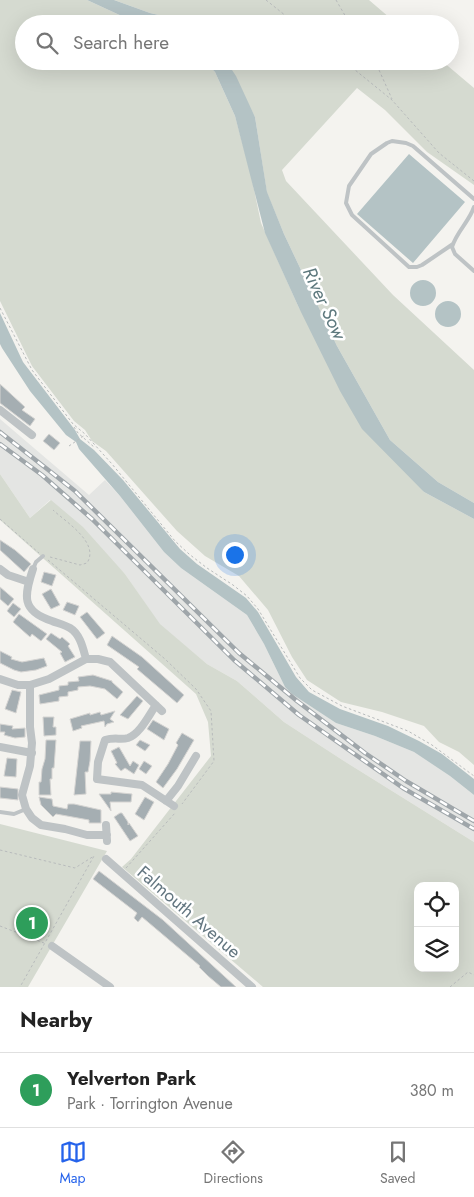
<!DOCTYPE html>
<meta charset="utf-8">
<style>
body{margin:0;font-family:Jost,sans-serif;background:#f2f2f2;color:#222}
.controls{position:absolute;right:15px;bottom:15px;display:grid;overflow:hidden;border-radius:10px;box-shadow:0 5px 20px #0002}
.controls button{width:45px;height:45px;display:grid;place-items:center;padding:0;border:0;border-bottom:1px solid #e0e0e0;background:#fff;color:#222;font:25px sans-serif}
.you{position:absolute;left:234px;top:554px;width:18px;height:18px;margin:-12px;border:4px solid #fff;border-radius:50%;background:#1a73e8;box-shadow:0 0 0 8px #1a73e833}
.badge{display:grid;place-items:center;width:32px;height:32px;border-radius:50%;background:#2563eb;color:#fff;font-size:16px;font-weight:700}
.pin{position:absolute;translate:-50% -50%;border:2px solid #fff;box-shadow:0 1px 5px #0006}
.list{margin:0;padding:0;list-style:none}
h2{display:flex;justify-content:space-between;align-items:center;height:65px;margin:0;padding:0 20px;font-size:21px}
h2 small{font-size:16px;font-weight:400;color:#767676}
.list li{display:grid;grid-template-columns:32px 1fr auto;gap:15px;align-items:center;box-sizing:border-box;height:75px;padding:0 20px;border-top:1px solid #e0e0e0}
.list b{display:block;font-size:19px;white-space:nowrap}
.list p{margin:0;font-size:16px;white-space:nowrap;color:#767676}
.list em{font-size:16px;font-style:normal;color:#767676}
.icon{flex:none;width:28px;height:28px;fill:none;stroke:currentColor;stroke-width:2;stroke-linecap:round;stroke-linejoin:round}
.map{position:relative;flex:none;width:474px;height:987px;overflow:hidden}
.search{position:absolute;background:#fff;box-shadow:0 5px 20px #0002;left:15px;right:15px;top:15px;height:55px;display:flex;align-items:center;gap:12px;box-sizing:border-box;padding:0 18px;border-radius:28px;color:#767676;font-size:19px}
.sheet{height:140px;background:#fff}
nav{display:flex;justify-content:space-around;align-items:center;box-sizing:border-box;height:70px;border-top:1px solid #e0e0e0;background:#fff;font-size:14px;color:#767676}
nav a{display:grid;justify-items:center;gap:2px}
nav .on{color:#2563eb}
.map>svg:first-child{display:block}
.built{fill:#e4e5e3}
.green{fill:#d5dad0;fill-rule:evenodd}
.water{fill:#b4c3c5}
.building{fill:#a5aeb2;stroke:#d5d4d2}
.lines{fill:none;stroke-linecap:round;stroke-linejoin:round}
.path{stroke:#b8bbbc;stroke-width:1;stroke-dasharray:2.5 2.5;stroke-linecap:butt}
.service{stroke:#bec3c5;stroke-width:4}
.minor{stroke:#bec3c5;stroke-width:8}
.rail-casing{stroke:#9fa6aa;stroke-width:4.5}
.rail{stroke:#fff;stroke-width:2.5;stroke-dasharray:8;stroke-linecap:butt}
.labels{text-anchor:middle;stroke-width:5;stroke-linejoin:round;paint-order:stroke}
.street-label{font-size:18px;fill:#637680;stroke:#fff}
.water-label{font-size:19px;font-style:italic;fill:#5e797e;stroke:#fff}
</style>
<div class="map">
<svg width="474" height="987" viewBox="0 0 474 987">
<rect width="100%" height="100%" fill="#f4f3ef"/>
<path class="built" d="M0 419 89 495 105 480 120 496 164 552 181 568 247 615 264 644 285 687 294 695 336 723 375 736 414 752 450 776 474 795V842L344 761 284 722 237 681 207 664 160 625 125 574 50 500 30 518 0 474Z"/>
<path class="green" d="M0 0H87L139 24H24V61H204L215 72 235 116 251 175 261 223 299 308 424 492 474 519V765L459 752 439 742 424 726 382 712 341 702 307 680 292 657 268 610 239 576 205 556 177 531 106 451 92 441 85 430 74 421 32 366 0 301Z
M114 0H369L397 24H184L176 19 150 13Z
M226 61H442L474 88V185L427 152 385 110 357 88 282 170 286 181 393 295 474 370V503L438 482 390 440 337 346 284 234 267 193 255 117Z
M0 474 30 518 51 500 83 527 125 574 160 624 207 664 237 681 284 722 344 761 474 842V987H263L122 867 131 859 211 756 208 722 196 694 0 520ZM418 886H455V968H418Z
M0 824 107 851 28 987H0Z"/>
<path class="water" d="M87 0H114L150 13 176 19 184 24H139Z
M204 61H226L236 76 255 117 267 192 284 234 337 346 390 440 438 482 474 503V519L424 492 362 429 340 391 299 308 265 233 235 116 215 72Z
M409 154 465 202 413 263 357 214Z
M410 293a13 13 0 1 1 26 0a13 13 0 1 1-26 0Z
M435 314a13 13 0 1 1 26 0a13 13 0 1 1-26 0Z
M0 313 23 362 75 430 80 439 94 450 123 480 180 549 197 564 246 598 258 612 296 677 309 692 340 709 388 726 419 741 442 754 474 779V795L450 776 414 752 375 736 336 723 292 694 285 687 264 644 247 615 181 568 164 552 120 496 79 449 76 442 66 435 30 391 2 348 0 344Z"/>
<path class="building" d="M0 384 25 407 22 410 35 419 30 426 0 403Z
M49 434 60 443 54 450 43 441Z
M0 540 15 550 31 564 24 572 0 550Z
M44 572 56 575 52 586 41 582Z
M0 587 14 599 8 606 0 599Z
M51 589 60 605 51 609 42 594Z
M67 602 79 606 75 615 63 610Z
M13 603 21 609 14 617 7 611Z
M87 612 105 633 97 639 80 617Z
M19 614 47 634 41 641 32 634 30 637 13 622Z
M51 633 60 639 62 637 70 644 68 646 75 657 65 662 60 653 62 652 46 639Z
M112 636 142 657 184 695 177 703 137 669 139 667 107 645Z
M0 651 12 657 11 659 22 662 44 658 47 666 36 670 21 672 14 670 0 663Z
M93 675 112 681V682L123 692 117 699 105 689 90 686 78 687V690L68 692V696L59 697V701L40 704 39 695 59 690V686L68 685V682L79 681 78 677Z
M12 690 21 692 16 713 5 709Z
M137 696 143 701 128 719 120 715Z
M115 711 110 719 114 722 107 724 105 727 104 721 81 726 82 728 73 731 70 719 90 713V715L100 712 101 715Z
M43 717H54L53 727H56V735L44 736Z
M153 720 169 729 164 740 147 729Z
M0 724 13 726 12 729 25 728V737L15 738 4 735 5 732H0Z
M182 733 194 740 177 769 163 788 156 782 168 764 178 745 176 743Z
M46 740H56L54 768H52V779H50L51 795H39V782H41L42 769 45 759Z
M140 740 150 745 145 751 136 745Z
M80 741H91L90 761 88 772H85L86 794 74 795Z
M119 747 130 766 133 761 139 765 134 774 125 768 121 771 115 764 117 763 111 751Z
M7 758 17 759 16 777 4 776Z
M144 761 152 766 146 774 139 769Z
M0 787 18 789V800L0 798Z
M111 792 132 794 131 802H110L111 811 99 794H111Z
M39 797 52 799 53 806 67 809 68 804H74L101 810V823H89V820L56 814 53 817 41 805Z
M145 797 154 802 144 820 135 814Z
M120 813H122L128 822V825L129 823 138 836 130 841 114 817Z
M99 871 163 920 236 987H221L208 976 199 967 200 966 142 917 138 922 134 918 137 913 93 879Z"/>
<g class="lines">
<path class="path" d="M266 0 296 24
M336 0 350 24
M344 61 392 100 439 153 474 181
M375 61 392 99
M0 308 32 370 73 424 85 434 112 464 175 541 189 554 207 568 233 585 247 596 258 609 300 678 312 690 342 706 408 731 432 745 474 776
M74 427 78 433 94 447
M69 446 85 435
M0 519 39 553
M50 557 80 565 87 563C100 543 66 522 53 510
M48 560 165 659 196 689 211 711 214 761 182 804
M0 850 75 868 94 856 20 987
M126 868 175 813
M0 926 44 943
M450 987 468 972 474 975"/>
<path class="service" d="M474 207C469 222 457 231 452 247L455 254 474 271
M453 244 422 265 417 267H409L352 215 346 203 349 186 371 154 387 143 392 141 406 143 413 146 474 199
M33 569 36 562 43 556
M0 812 14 814 26 809"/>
<path class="minor" d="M0 410 32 435
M0 569 8 575 29 582
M33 569C24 596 21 611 52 621 57 623 65 625 70 628 80 634 83 648 86 659
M0 679 18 685H30L49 679 86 659H98L110 662 162 711
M30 685V727L32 743 30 766 22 795 26 809 32 818 41 825 65 829 87 835H107
M156 705C149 715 140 734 128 738 121 740 114 737 105 740L98 762 97 779 142 785 174 806
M0 747 32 753
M166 801 178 786 196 756
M106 825 107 841
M106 859 252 987
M52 946 110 987"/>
<defs>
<path id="rail" d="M0 432 75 491 239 653 297 701 365 753 406 781 474 821
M0 444 42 475 92 519 234 660 299 715 403 788 474 829"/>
</defs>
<use href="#rail" class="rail-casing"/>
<use href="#rail" class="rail"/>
</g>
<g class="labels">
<g class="street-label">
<text transform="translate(189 912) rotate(41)" y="6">Falmouth Avenue</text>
</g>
<g class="water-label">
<text transform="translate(325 303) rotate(65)" y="7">River Sow</text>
</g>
</g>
</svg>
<div class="controls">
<button><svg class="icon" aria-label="locate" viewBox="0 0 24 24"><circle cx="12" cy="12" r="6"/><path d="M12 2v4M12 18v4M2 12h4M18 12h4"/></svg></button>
<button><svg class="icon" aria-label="layers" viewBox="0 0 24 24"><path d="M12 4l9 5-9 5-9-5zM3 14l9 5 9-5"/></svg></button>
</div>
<div class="you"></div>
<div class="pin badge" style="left:32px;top:923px;background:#2e9e5b">1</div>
<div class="search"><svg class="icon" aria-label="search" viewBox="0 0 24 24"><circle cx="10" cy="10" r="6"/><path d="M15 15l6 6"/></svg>Search here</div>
</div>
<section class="sheet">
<h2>Nearby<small></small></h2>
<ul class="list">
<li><span class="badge" style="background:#2e9e5b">1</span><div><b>Yelverton Park</b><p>Park · Torrington Avenue</p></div><em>380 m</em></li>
</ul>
</section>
<nav>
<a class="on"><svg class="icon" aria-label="map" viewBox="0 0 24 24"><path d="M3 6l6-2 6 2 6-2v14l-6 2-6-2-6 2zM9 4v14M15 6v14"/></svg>Map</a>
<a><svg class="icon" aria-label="directions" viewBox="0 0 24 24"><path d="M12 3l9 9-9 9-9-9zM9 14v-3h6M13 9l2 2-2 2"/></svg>Directions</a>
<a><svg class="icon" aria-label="saved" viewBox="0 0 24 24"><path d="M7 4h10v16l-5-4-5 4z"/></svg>Saved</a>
</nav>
